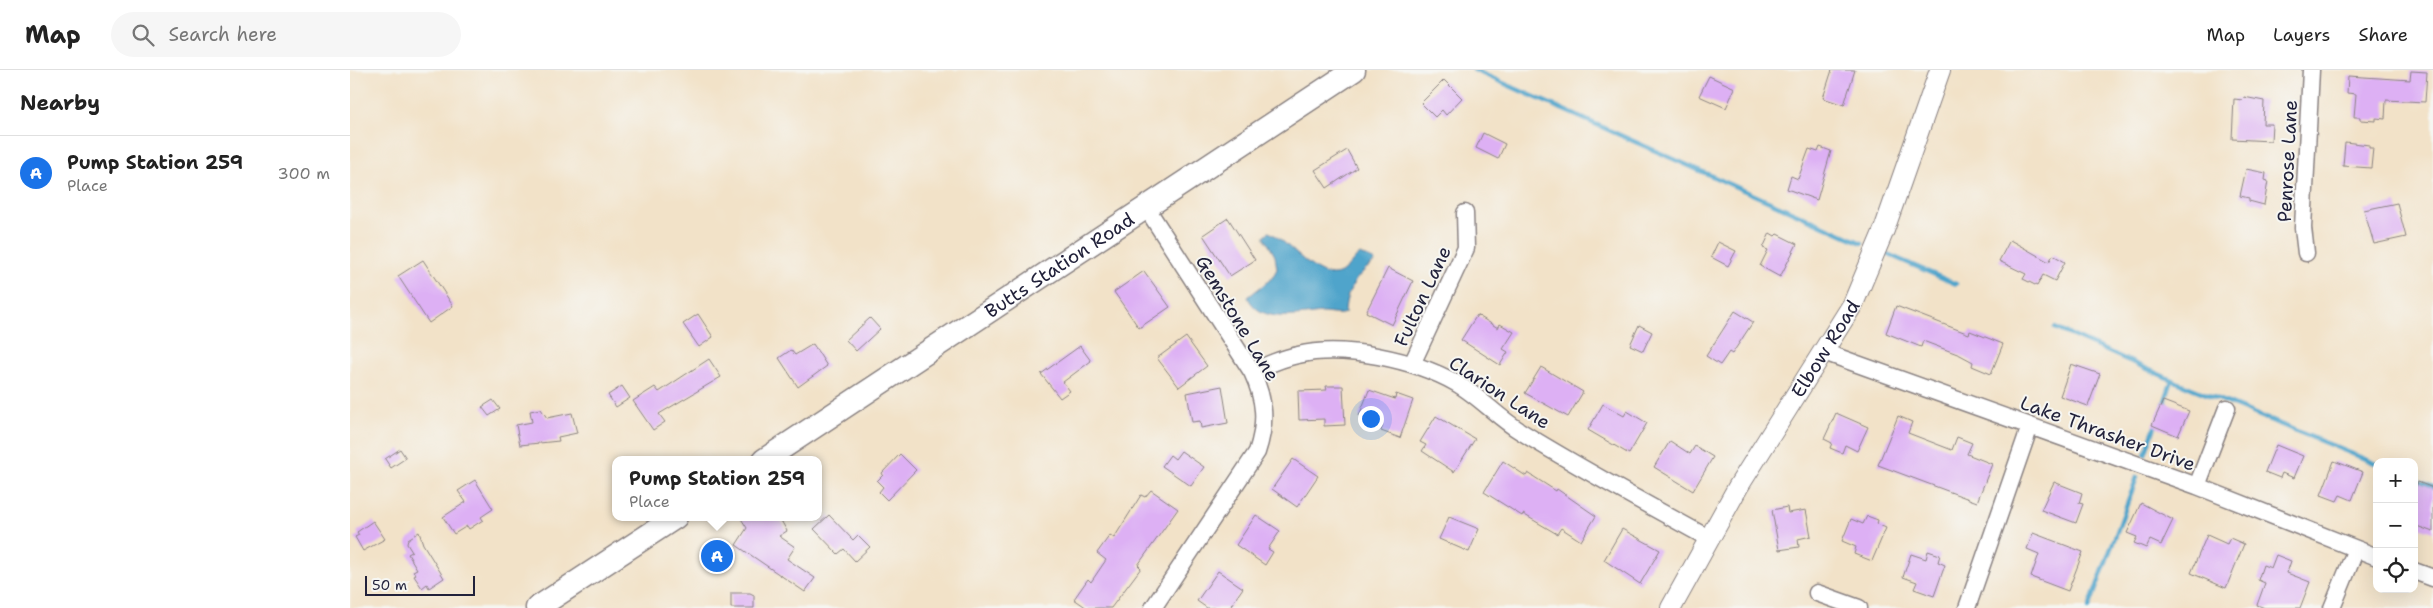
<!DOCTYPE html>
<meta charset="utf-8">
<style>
body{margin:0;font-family:"Shantell Sans",sans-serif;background:#f6f6f6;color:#222}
.controls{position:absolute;right:15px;bottom:15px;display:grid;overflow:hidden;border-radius:10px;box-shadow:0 5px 20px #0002}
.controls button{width:45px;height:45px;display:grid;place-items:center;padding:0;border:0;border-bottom:1px solid #e0e0e0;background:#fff;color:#222;font:25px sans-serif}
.scale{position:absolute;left:15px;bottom:12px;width:110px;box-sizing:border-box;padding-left:5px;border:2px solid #22223b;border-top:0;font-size:14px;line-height:18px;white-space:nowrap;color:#22223b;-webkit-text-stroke:4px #f6f6f2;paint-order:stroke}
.you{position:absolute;left:1020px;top:348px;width:18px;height:18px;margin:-12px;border:4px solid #fff;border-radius:50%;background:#1a73e8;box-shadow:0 0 0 8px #1a73e833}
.badge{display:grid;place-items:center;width:32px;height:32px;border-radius:50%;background:#1a73e8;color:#fff;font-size:16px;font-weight:700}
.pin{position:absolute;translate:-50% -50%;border:2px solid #fff;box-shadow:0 1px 5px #0006}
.popup{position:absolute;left:262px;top:386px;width:210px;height:65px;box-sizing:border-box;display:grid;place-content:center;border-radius:10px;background:#fff;filter:drop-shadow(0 1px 4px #0005);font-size:16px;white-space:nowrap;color:#767676}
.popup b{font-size:19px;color:#222}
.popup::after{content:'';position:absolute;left:50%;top:100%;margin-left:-10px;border:10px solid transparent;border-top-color:#fff}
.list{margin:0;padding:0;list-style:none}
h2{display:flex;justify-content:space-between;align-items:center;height:65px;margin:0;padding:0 20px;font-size:21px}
h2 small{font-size:16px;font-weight:400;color:#767676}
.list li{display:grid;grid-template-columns:32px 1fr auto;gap:15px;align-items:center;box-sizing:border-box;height:75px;padding:0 20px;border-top:1px solid #e0e0e0}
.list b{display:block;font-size:19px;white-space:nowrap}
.list p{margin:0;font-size:16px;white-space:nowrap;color:#767676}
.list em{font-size:16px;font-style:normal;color:#767676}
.icon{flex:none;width:28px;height:28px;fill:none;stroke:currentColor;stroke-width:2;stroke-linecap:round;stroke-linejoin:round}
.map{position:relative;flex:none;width:2083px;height:538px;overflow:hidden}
header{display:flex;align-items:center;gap:30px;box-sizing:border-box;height:70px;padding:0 25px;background:#fff;border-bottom:1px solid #e0e0e0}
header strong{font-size:24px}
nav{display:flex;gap:28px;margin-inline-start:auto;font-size:18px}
.search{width:350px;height:45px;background:#f6f6f6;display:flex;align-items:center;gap:12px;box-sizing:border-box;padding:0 18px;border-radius:28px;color:#767676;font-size:19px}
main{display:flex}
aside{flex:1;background:#fff}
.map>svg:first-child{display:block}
.water{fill:#4fa4cb;stroke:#386383}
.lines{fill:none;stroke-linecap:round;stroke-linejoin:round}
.stream{stroke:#4fa4cb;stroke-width:4.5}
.building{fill:#ddb0f4}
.minor-casing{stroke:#8a8282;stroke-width:19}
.tertiary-casing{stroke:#8a8282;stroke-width:22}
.secondary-casing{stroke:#8a8282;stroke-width:25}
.minor{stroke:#fff;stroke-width:16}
.tertiary{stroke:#fff;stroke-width:20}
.secondary{stroke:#fff;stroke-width:22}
.labels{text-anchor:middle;stroke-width:4;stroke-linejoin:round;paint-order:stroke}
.street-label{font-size:19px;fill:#22223b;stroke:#f6f6f2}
</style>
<header>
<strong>Map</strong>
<div class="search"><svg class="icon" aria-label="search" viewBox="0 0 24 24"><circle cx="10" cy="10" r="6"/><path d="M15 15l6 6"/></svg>Search here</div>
<nav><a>Map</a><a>Layers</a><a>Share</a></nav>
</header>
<main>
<aside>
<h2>Nearby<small></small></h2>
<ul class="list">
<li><span class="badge">A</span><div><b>Pump Station 259</b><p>Place</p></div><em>300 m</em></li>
</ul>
</aside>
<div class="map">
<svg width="2083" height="538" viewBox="0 0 2083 538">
<rect width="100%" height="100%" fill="#f6f6f2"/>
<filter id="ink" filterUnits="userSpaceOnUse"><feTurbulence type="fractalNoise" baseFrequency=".02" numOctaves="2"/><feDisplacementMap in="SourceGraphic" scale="10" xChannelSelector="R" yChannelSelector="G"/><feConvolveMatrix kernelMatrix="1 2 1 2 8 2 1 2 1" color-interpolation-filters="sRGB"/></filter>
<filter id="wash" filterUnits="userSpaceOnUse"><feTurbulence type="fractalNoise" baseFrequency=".0096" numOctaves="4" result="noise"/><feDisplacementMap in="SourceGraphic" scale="20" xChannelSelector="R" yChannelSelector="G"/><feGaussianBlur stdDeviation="1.12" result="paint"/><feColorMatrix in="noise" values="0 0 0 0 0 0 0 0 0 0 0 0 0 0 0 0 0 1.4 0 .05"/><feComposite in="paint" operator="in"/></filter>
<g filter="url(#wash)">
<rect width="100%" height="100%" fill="#f2e2c8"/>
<path class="water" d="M919 162C938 170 969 215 991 203 999 198 1003 189 1010 184L1025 191C1023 195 1017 197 1014 201 1002 212 995 227 995 243 988 246 980 243 972 243 950 245 909 255 898 227L922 208 927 199 925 186 915 168V165Z"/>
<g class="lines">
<path class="stream" d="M1124 0 1512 173
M1535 183 1606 214
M1705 258 1822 310 2027 394
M1813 337 1822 310
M1795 384 1807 351
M2064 409 2083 417
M1739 538 1787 407"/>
</g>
<g id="blocks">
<path class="building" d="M1482 0H1505L1494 35 1473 28Z
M2061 1 2077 2 2075 32 2036 30 2035 49 2026 48V51L2010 50V47H2004L2006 24 1997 23 1998 6 2060 10Z
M1359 6 1385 18 1376 38 1349 26Z
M1094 10 1112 28 1096 45 1092 40 1085 47 1071 33Z
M1894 27 1914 31 1913 54H1922L1921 71 1882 69 1884 29 1893 30Z
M1133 63 1155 74 1148 89 1126 78Z
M1995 72 2019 75V78H2023L2021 98 1993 96Z
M1470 77 1481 81 1467 130 1437 119 1441 106 1448 109 1459 79 1468 82Z
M997 80 1007 98 977 118 965 100Z
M1896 99 1916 103 1915 110 1918 111 1914 135 1899 131V128L1890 126Z
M2047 133 2056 167 2024 174 2014 140Z
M878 148 905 190 880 206 853 165Z
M1420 163 1425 166 1427 164 1447 174 1430 207 1410 196 1418 180 1413 178Z
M1660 170 1699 192 1703 185 1715 192 1705 211 1693 205 1687 216 1673 209 1676 204 1649 191Z
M1368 172 1386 181 1378 196 1361 187Z
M73 190 103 236 79 253 48 206Z
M1038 198 1063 211 1042 255 1016 242Z
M794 201 820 237 789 258 764 222Z
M1546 236 1619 264 1620 261 1653 274 1641 304 1622 296 1623 292 1610 285 1573 271 1571 277 1536 263Z
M1385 241 1403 252 1382 284 1379 282 1370 295 1356 286Z
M348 244 363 267 349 277 333 254Z
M1127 245 1148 258 1150 254 1164 262 1153 279 1158 282 1150 295 1111 270Z
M520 248 530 259 506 281 496 270Z
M1289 255 1302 262 1293 281 1280 275Z
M836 267 857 296 829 317 807 288Z
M463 274 477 296 448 317 429 288 441 280 445 285Z
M730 276 741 291 713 312 720 321 710 328 691 304Z
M359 289 371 307 309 344 315 352 303 360 283 331 305 317 309 322Z
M1721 294 1750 304 1738 336 1710 326Z
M1191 297 1233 322 1218 347 1175 323Z
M272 316 280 328 266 337 258 325Z
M872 316 878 353 851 358 850 351 842 352 837 323Z
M976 316H993L995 355 974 356V349L949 350 948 321 977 320Z
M1019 320 1045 329 1046 324 1063 330 1050 368 1031 361 1033 355 1009 346Z
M143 330 150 339 139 346 132 337Z
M1813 331 1839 341 1828 366 1802 355Z
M1253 334 1274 346 1277 341 1297 353 1279 384 1238 360Z
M191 339 197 348 222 343 227 363 208 367 209 371 170 375 166 355 182 352 180 341Z
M1486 343 1518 357 1507 381 1495 375 1492 383 1480 378 1482 373 1474 369Z
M1086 346 1125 369 1104 402 1072 381 1076 375 1070 372Z
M1548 346 1562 352 1558 363 1602 380 1607 367 1622 373 1617 384 1642 394 1627 432 1528 395Z
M1320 371 1340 384 1345 376 1363 387 1343 421 1304 397Z
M1926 375 1953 386 1944 408 1932 403 1930 408 1915 402Z
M50 379 56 388 41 398 35 389Z
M831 381 854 397 841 416 812 396 820 385 825 389Z
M550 384 566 400 537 430 529 422 533 417 527 411 533 405 532 403Z
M943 389 968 406 947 437 922 419Z
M1153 391 1176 406 1178 403 1206 421 1207 419 1246 446 1231 471 1211 458 1207 464 1173 444 1172 446 1134 422Z
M1984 391 2013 402 2002 430 1990 425 1987 431 1971 425Z
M125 410 143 439 131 447 133 450 119 459 117 456 104 464 93 447 116 432 108 421Z
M1704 412 1732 423 1729 433 1733 434 1726 453 1691 440Z
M2068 412 2083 418V462L2064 455V420Z
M801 420 828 439 788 495 791 498 761 538H737L724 529 738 509 741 512 756 490 747 483 760 465 764 468 791 425 795 427Z
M1791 433 1823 450 1811 475 1800 470 1796 478 1784 473 1787 467 1777 463Z
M1437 437 1438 443 1456 440 1461 466 1448 469 1449 477 1429 480 1422 440Z
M479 445 503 470 508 465 520 477 505 491 494 479 488 484 464 459Z
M906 445 930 461 918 479 923 482 915 495 886 475Z
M1517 446 1528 450 1527 454 1536 458 1522 491 1504 484 1506 477 1492 471 1501 449 1513 454Z
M390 447H429L437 461 429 466 445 477 437 489 465 508 455 522 386 475 397 458Z
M1099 447 1129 459 1119 482 1089 469Z
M23 451 35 469 13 481 5 467 9 465 7 462Z
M1272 459 1310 480 1290 514 1254 490Z
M69 462 73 474 94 508 79 518 77 514 72 518 64 506 66 505 63 501 67 499 58 484 62 482 57 474 58 469Z
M1683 463 1733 482 1718 521 1681 507 1689 484 1677 479Z
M1857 465 1877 474 1880 468 1894 474 1876 518 1841 503Z
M1578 481 1590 485 1588 492 1595 495 1584 526 1564 519 1567 512 1553 507 1561 484 1576 489Z
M1926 485 1941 491 1937 503 1960 512 1950 538H1915L1907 535 1915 513 1908 510 1913 495 1921 498Z
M868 501 893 518 879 538H857L847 531Z
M381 523H400L404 525V538H381Z"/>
</g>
</g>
<g filter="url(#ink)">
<use href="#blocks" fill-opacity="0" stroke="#8a8282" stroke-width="1"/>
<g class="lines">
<defs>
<path id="minor" d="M796 137 902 302C915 330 917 352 907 382L803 538
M1956 183 1953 158 1961 0
M1474 282 1847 416 2027 487
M1062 294 1116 178 1115 143
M902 302C917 295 932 288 948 285 994 274 1065 290 1106 313 1129 326 1147 347 1170 361 1231 399 1295 433 1358 468
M1847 416 1877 338
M2064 501 2083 508
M1467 523 1509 538
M1617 538 1680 356
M1982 538 2006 479"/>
<g id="tertiary">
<path id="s1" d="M1321 538 1388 417 1503 234 1534 160 1590 0"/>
</g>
<g id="secondary">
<path id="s2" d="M414 390 1004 0"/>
<path d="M187 538 326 447"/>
</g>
</defs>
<use href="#minor" class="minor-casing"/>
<use href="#tertiary" class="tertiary-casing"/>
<use href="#secondary" class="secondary-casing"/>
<use href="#minor" class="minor"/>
<use href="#tertiary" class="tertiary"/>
<use href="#secondary" class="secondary"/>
</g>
</g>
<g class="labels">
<g class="street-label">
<text transform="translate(1937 91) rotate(-87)" y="7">Penrose Lane</text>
<text dy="7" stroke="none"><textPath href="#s2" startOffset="354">Butts Station Road</textPath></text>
<text transform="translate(1072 226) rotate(-65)" y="7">Fulton Lane</text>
<text transform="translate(888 248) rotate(59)" y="7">Gemstone Lane</text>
<text dy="7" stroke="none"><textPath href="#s1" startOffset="302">Elbow Road</textPath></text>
<text transform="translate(1150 322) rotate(33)" y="7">Clarion Lane</text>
<text transform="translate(1758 363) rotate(20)" y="7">Lake Thrasher Drive</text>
</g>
</g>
</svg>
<div class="controls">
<button>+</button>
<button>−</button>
<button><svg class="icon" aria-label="locate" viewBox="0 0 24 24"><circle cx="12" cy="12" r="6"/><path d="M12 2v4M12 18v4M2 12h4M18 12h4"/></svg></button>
</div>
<div class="scale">50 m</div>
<div class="you"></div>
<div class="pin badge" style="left:367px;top:486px">A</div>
<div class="popup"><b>Pump Station 259</b>Place</div>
</div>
</main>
